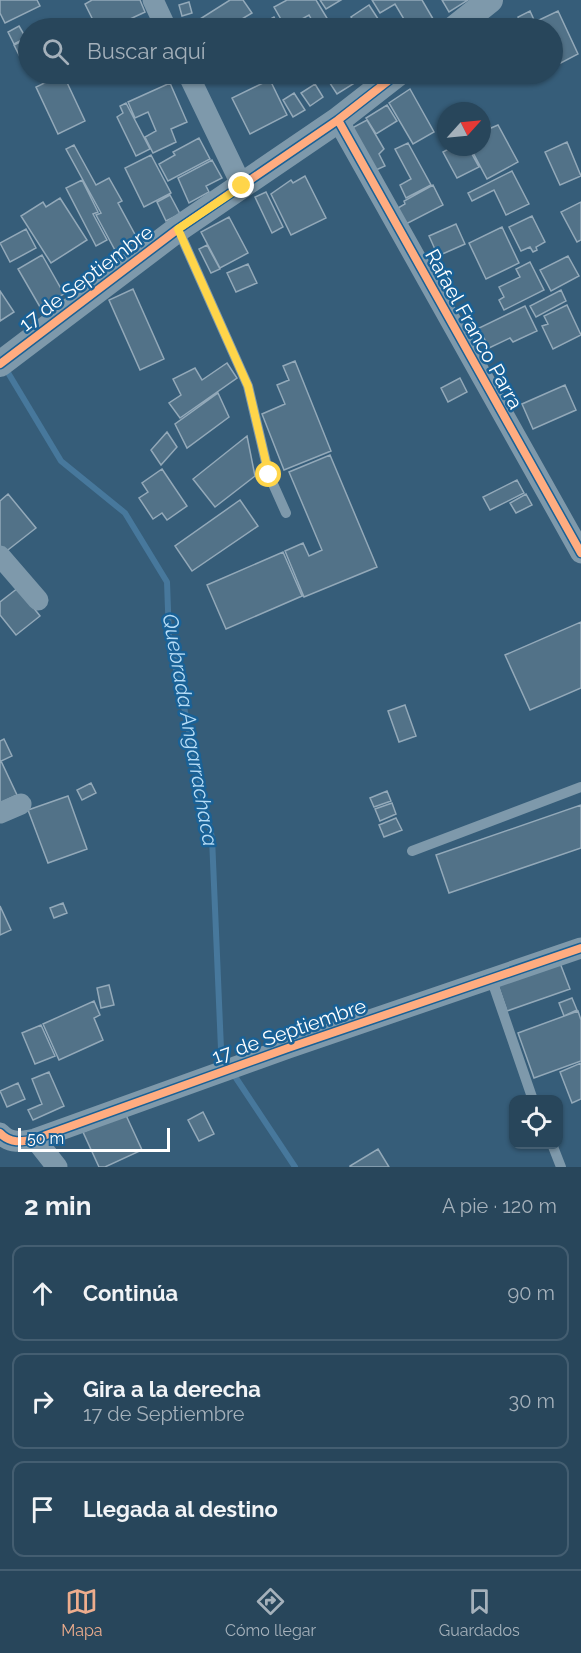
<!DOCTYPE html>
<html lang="es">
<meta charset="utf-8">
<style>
body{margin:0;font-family:Raleway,sans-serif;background:#345064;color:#f1f3f6}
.controls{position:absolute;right:18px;bottom:18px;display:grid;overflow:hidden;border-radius:12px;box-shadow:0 2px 4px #0004}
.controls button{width:54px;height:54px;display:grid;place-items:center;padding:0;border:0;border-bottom:2px solid #445e71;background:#28465b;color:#f1f3f6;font:30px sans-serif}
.compass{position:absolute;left:437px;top:102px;width:54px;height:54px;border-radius:50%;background:#28465b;box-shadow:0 2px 4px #0004;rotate:63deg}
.scale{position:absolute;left:18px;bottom:15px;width:152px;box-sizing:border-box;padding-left:6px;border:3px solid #fff;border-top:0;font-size:16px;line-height:21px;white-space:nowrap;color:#fff;-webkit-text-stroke:4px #196196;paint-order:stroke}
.stop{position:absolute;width:18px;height:18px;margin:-14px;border:4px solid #ffd54a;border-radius:50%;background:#fff}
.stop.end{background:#ffd54a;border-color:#fff;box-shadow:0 2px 6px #0008}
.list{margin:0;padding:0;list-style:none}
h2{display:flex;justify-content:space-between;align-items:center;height:78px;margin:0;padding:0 24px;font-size:26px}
h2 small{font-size:20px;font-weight:400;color:#a5b1bb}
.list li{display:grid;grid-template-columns:39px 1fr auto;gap:18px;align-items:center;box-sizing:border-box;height:96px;margin:0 12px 12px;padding:0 12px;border:2px solid #445e71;border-radius:12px}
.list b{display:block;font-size:22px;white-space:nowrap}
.list p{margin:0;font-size:20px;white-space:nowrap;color:#a5b1bb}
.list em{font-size:20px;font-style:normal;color:#a5b1bb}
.icon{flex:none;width:33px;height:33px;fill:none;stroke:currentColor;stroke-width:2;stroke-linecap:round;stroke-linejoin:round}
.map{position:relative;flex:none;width:581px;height:1167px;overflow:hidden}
.search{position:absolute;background:#28465b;box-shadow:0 2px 4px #0004;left:18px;right:18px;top:18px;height:66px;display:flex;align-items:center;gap:15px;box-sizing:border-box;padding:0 21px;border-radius:33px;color:#a5b1bb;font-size:22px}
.sheet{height:402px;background:#28465b}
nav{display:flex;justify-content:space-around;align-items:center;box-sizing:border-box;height:84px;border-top:2px solid #445e71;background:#28465b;font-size:16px;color:#a5b1bb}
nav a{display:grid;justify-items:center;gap:3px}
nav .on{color:#eead8d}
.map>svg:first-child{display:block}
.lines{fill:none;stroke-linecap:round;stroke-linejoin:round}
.stream{stroke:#47789c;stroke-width:6}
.building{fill:#527288;stroke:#93a9b9;stroke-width:1.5}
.service{stroke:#7e99ab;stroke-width:10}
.minor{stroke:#7e99ab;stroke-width:21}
.tertiary{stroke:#7e99ab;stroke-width:26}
.cycleway-casing{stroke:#196196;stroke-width:11}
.cycleway{stroke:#ffac80;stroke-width:8}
.route{stroke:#ffd54a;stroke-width:8}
.labels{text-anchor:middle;stroke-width:5;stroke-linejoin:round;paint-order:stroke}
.street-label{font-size:20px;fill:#fff;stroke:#196196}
.water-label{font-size:21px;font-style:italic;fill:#b7ddf7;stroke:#196196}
</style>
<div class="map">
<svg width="581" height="1167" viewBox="0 0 581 1167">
<rect width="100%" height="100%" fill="#365d79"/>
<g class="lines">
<path class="stream" d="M4 366 61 461 125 513 167 582 169 637 212 838 221 1049
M236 1078 295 1167"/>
</g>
<path class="building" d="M0 0H37L40 6 5 23 0 13Z
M92 0H140L145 12 115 26 116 28H97L85 4Z
M230 0H243L252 13 227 28H223L218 21 206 28 200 19Z
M287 0H316L333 28H316L309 15 286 28 274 7Z
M320 0H341L326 9Z
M372 0H422L436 24 426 28 420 19 408 26 395 4 380 13Z
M442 0H468L449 12Z
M189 2 192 13 182 16 179 5Z
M369 5 384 28H358L351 17Z
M530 11 535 22 558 11 578 54 555 66 552 60V28H523L518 17Z
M274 17 280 28H254Z
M19 26 26 38 14 44 8 32Z
M28 38V52L20 57 14 45Z
M63 74 85 121 58 134 36 87Z
M324 74H358L361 79 337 94Z
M265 82H271L287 115 250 134 232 98Z
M170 83 187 122 171 129 176 142 153 153 145 137 156 131 148 112 135 118 128 102Z
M315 84 323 97 310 106 301 93Z
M410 89 434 132 413 144 389 103Z
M294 93 305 110 293 117 283 100Z
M126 103 150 149 136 156 117 117 123 113 120 106Z
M387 105 397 121 376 134 366 118Z
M485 117 491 128 498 125 518 162 487 179 470 147H482V118Z
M367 120 384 149 379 154 385 166 376 170 352 128Z
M199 138 210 159 168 181 159 164 175 155 173 152Z
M567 142 581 176 560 185 545 152Z
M408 143 431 185 406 198 400 185 411 179 395 149Z
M74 145 96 185 109 178 122 201 118 203 138 240 116 252 96 215 101 213 66 149Z
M452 147H468L479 167 457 178 443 152Z
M151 155 171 193 144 207 125 168Z
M212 160 222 178 206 186 209 192 189 203 178 178Z
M512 171 529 204 506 215 494 190 472 201 468 193Z
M305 176 326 218 291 235 271 194 291 180 293 183Z
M82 180 98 212 93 214 107 240 96 246 66 188Z
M433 185 443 205 406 224 398 208 405 204 404 201Z
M266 192 283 227 272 233 255 197Z
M170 195 180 214 166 221 157 202Z
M60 198 87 240 51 263 21 216 43 202 46 207Z
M581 202V240L577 242 561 212Z
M532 216 545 242 536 247 537 250 533 252 530 247 521 251 509 227Z
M229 217 248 253 220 268 201 232Z
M456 224 465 244 438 256 429 236Z
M502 227 519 263 486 279 469 243Z
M26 229 36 248 10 262 0 243Z
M207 245 220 269 211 273 199 249Z
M42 255 64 294 40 307 18 269Z
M568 256 579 276 551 291 540 270Z
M530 262 544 290 504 310 499 300 504 297 499 287 520 277 516 269Z
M248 264 257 283 236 292 227 273Z
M133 289 164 359 140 370 109 300Z
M561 290 566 301 536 317 530 306Z
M0 291 14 312 0 321Z
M567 305 581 335 553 349 542 326 548 324 544 316Z
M525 306 537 331 513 342 510 338 489 348 479 328Z
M295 361 331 451 284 470 262 414 285 404 277 385 289 380 283 366Z
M227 363 237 378 180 418 169 403 181 395 173 379 195 368 202 380Z
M460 378 467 392 448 402 441 388Z
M565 385 576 410 533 429 522 404Z
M218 393 229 417 187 448 175 424Z
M167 432 177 447 161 465 151 450Z
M247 436 255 476 215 507 193 479Z
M330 455 377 567 304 597 285 551 303 543 309 556 322 550 289 472Z
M162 469 187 506 167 520 162 513 153 519 139 498 148 492 142 483Z
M517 480 524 493 490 510 483 497Z
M8 494 36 528 4 553 0 548V501Z
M526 494 532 505 516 513 510 503Z
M240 500 258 526 192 571 175 546Z
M283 552 302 596 226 629 207 585Z
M18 588 40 616 16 635 0 615V602Z
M581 622V688L530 710 505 655Z
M405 705 416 736 399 742 388 711Z
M4 739 12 756 1 761 17 795 0 803V741Z
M91 783 96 793 82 800 77 790Z
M387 791 391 801 374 807 370 798Z
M68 796 87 849 48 863 28 810Z
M392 803 396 814 380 821 375 809Z
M581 805V848L449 893 436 855Z
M396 818 402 830 384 837 379 825Z
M63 903 67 913 54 918 50 908Z
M0 906 11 930 0 935Z
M560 963 570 989 507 1011 498 985Z
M109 985 114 1005 101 1008 97 988Z
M572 998 577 1010 564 1016 559 1003Z
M94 1001 100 1015 94 1018 103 1040 59 1060 43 1024Z
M578 1011 581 1020V1061L534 1078 518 1033Z
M41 1025 55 1056 35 1064 22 1033Z
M581 1063V1099L572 1103 560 1072Z
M49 1072 64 1106 33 1120 28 1110 42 1104 32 1079Z
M18 1083 25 1099 7 1107 0 1091Z
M203 1112 214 1134 199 1141 188 1120Z
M125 1113 142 1150 105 1167H99L83 1132Z
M378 1149 389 1167H350V1166Z"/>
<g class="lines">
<path class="service" d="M178 229 248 386 269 475 286 513
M412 851 581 787
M491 978 533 1100
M552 1144 561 1167"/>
<path class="minor" d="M153 0 166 28
M188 74 242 186
M338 120 581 553
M0 556 38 600
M0 813 21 804
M0 1133C10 1144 22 1142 35 1139L288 1048 581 948
M35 1139 57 1167"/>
<path class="tertiary" d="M455 28 490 0
M0 364 178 229 338 120 397 74"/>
<defs>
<path id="cycleway" d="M338 120 581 553
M0 364 178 229 338 120 397 74
M0 1133C10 1144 22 1142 35 1139L288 1048 581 948"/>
</defs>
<use href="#cycleway" class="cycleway-casing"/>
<use href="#cycleway" class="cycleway"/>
</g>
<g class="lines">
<path class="route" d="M242 186 178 229 248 386 269 475"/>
</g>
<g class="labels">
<g class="street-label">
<text transform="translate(86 278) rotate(-37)" y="7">17 de Septiembre</text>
<text transform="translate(474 329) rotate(61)" y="7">Rafael Franco Parra</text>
<text transform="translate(289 1031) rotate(-19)" y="7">17 de Septiembre</text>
</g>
<g class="water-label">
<text transform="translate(190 730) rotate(80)" y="7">Quebrada Angarrachaca</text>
</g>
</g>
</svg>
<div class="controls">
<button><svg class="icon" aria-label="locate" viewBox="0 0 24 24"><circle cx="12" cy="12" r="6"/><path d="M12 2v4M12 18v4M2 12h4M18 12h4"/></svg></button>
</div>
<svg class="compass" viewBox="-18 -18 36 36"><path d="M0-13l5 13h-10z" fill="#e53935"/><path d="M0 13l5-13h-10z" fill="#a5b1bb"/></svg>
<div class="scale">50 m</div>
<div class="stop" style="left:269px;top:475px"></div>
<div class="stop end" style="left:242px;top:186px"></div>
<div class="search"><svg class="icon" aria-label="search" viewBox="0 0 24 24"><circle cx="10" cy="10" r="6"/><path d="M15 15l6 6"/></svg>Buscar aquí</div>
</div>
<section class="sheet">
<h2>2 min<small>A pie · 120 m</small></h2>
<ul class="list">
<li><svg class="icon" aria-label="ahead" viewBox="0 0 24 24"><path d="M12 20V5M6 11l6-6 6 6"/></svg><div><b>Continúa</b></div><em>90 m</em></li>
<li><svg class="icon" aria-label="right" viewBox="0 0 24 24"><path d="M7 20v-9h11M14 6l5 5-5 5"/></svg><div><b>Gira a la derecha</b><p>17 de Septiembre</p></div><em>30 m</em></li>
<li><svg class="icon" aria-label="arrive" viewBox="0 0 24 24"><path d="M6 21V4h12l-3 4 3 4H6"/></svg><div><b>Llegada al destino</b></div></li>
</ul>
</section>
<nav>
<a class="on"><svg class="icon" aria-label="map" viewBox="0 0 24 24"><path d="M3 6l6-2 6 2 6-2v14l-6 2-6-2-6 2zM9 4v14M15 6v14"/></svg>Mapa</a>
<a><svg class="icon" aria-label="directions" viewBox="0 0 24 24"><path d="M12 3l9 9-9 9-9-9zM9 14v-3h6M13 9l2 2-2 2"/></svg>Cómo llegar</a>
<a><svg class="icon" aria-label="saved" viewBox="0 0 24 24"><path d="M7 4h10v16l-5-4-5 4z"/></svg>Guardados</a>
</nav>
